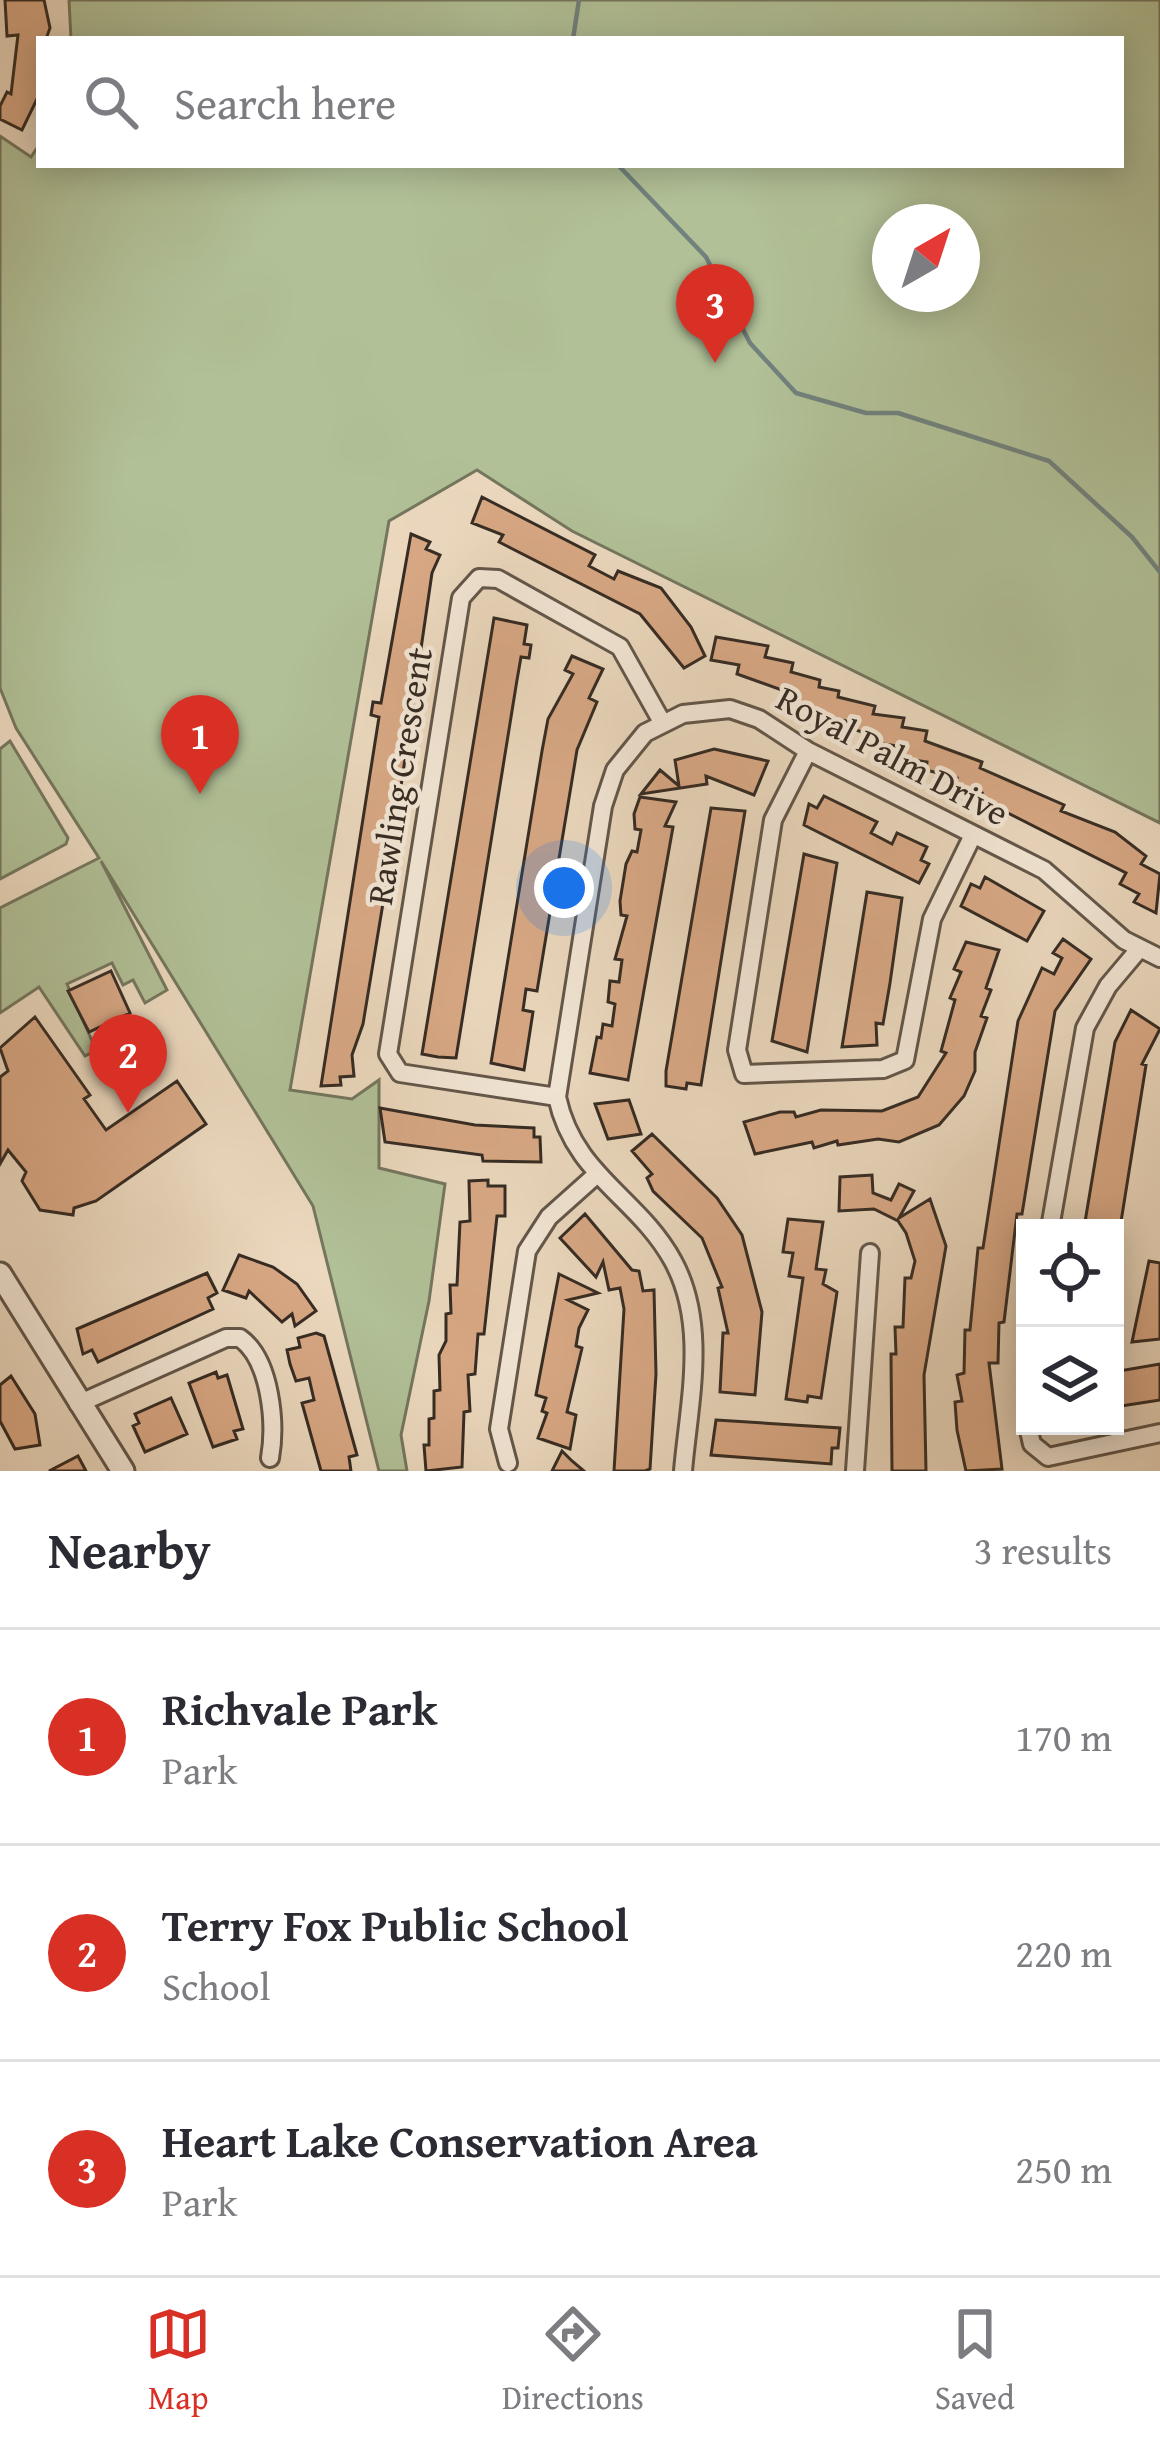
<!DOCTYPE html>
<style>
body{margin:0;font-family:"Gentium Book Plus",serif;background:#f7f7f7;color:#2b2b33}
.controls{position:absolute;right:36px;bottom:36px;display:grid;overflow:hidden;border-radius:0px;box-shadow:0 6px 30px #0003}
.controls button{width:108px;height:108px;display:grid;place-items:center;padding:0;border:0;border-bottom:3px solid #e1e1e2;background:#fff;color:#2b2b33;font:60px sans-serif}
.compass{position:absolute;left:872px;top:204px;width:108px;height:108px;border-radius:50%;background:#fff;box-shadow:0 6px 30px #0003;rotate:39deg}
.you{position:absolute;left:564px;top:888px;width:42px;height:42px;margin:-30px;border:9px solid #fff;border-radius:50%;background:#1a73e8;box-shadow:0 0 0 18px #1a73e833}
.badge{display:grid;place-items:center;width:78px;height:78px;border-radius:50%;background:#d93025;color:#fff;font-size:39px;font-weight:700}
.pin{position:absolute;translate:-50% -99px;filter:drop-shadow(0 3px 6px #0008)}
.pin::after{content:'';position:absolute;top:63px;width:42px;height:36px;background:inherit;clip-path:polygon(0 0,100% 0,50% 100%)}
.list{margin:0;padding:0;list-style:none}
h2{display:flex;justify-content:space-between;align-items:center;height:156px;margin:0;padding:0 48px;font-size:51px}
h2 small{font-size:39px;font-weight:400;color:#7c7c81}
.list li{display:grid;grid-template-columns:78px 1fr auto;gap:36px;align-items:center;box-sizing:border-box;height:216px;padding:0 48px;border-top:3px solid #e1e1e2}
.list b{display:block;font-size:45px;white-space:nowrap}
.list p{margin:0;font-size:39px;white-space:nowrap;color:#7c7c81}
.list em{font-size:39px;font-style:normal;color:#7c7c81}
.icon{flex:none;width:66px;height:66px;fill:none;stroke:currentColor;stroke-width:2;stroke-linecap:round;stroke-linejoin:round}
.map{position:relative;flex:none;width:1160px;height:1471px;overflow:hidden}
.search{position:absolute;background:#fff;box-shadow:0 6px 30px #0003;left:36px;right:36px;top:36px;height:132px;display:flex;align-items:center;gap:30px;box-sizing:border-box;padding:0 42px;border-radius:0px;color:#7c7c81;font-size:45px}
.sheet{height:804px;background:#fff}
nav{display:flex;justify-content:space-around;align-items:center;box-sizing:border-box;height:168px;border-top:3px solid #e1e1e2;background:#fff;font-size:33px;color:#7c7c81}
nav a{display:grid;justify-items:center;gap:6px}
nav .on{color:#d93025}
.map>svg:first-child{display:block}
.green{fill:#b1c097;stroke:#74765e;stroke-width:3;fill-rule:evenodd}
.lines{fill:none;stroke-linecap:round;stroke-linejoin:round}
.stream{stroke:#71817d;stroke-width:4.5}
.building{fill:#d8a885;stroke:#362c24;stroke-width:3}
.minor-casing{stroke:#63574a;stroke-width:22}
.tertiary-casing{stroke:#63574a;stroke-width:27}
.minor{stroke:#f2e6d5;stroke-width:16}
.tertiary{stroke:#f2e6d5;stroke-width:21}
.labels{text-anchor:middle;stroke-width:9;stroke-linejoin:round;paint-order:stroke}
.street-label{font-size:36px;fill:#362c24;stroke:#f2e6d5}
</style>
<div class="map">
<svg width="1160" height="1471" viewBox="0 0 1160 1471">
<rect width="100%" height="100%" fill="#ebd8be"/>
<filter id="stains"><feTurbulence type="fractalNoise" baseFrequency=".00167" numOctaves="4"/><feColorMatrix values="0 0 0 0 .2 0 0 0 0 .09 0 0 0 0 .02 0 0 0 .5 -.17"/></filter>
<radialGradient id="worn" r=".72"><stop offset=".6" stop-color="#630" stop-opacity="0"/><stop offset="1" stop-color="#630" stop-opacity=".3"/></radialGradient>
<path class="green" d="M69 0H1160V823L572 531 477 470 389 521 290 1090 352 1099 379 1080V1168L445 1184 429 1301 401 1435 407 1471H379L313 1206 101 861 167 990 145 1003 133 980 123 985 112 963 67 984 96 1050 85 1056 39 987 0 1013V908L99 858 16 728 0 688V136L31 157 39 145V165H1121V39H71ZM890 222H962V294H890Z
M10 741 68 838 66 844 0 879V749Z"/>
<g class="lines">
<path class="stream" d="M573 39 579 0
M618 165 706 257 750 343 796 393 866 413H898L1049 461 1132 537 1160 572"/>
</g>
<path class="building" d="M5 0H44L50 28 46 39H39V95L22 130 0 119V106L7 92 11 94 18 35 7 36Z
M482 497 595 555 589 566 614 579 618 571 661 588 691 627 705 656 684 668 640 614 499 542 503 535 472 523Z
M411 534 430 542 426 549 440 555 432 573 391 855 363 1024 352 1055 354 1076 340 1077 341 1085 321 1086 379 717 371 715 373 702 381 703Z
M494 618 527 625 524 644 531 645 529 658 521 657 517 680 456 1058 438 1057 422 1054Z
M716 637 768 646 765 657 793 663 791 672 820 680 819 687 839 691 838 697 875 706 873 714 904 718 902 727 927 731 925 741 982 762 980 768 1064 805 1061 811 1115 832 1146 856 1141 864 1160 874 1156 913 1134 902 1139 894 1120 884 1126 873 994 806 980 798 982 793 954 785 957 778 926 770 927 762 901 758 903 747 872 742 873 735 845 727 846 721 818 715 819 709 792 701 793 694 737 674 739 665 711 660Z
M572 656 603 669 589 698 597 702 577 750 537 991 526 989 523 1010 533 1012 524 1070 491 1063 542 751 548 719 573 674 565 670Z
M714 749 768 761 754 795 706 776 707 784 641 794 660 770 679 786 675 760Z
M824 796 877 822 871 833 892 844 897 833 927 847 921 860 929 864 919 883 804 825 809 804 817 808Z
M640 797 676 802 665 826 673 827 628 1080 590 1073 597 1037 601 1038 603 1024 612 1026 615 1004 608 1002 610 981 619 982 622 960 615 959 627 916 621 915 620 901 626 864 632 851 637 852 641 830 635 829 634 814Z
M711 808 745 811 701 1085 687 1083 686 1089 666 1086V1071Z
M804 854 837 863 807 1052 772 1041Z
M985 877 1044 911 1027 941 961 906 971 884 980 888Z
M867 892 902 898 890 983 883 1024 876 1023 877 1045 842 1047Z
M1063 939 1091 959 1055 1011 1022 1214H1017L1004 1322 999 1323 998 1363H989L1002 1469 966 1471 957 1430 955 1402 962 1401 957 1375 964 1373 965 1330H970L978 1248H983L1018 1021 1042 968 1054 974 1062 958 1053 953Z
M966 942 999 950 986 988 991 990 981 1016 987 1018 975 1052V1071L964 1096 939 1125 899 1142 878 1139 838 1145 837 1141 814 1148 812 1142 755 1154 744 1122 780 1112H794L796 1117 821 1110 882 1111 918 1097 946 1053 941 1051 955 1000 950 998 961 972 954 969Z
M111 971 130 1013 89 1032 68 991Z
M1131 1010 1160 1029 1142 1064 1146 1065 1120 1228H1084L1115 1042Z
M35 1017 90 1095 84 1099 106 1130 177 1081 206 1124 96 1201 74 1208 73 1215 40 1210 22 1181 26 1172 8 1150 0 1164V1077L8 1071 0 1048Z
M629 1100 641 1134 608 1139 595 1104Z
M380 1108 475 1125 534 1128V1137H540L541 1162 483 1161 482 1155 385 1142Z
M652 1134 717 1198 742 1235 762 1312 755 1395 720 1392 723 1333H728L718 1288 722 1287 702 1238 653 1191 647 1178 652 1174 632 1151Z
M872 1175 873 1193 891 1200 899 1184 914 1191 899 1218 930 1199 946 1246 924 1375 926 1471H892L891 1354H896L895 1327H903L905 1278H911L915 1261 906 1233 898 1221 874 1209 839 1211 840 1177Z
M488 1180V1186H505V1216H497L484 1334H478L475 1374 468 1375 470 1411 464 1412 462 1467 426 1471 424 1445H429V1419L434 1418V1391L440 1390 439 1355 446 1341V1314L451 1313 450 1285H457L460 1222 470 1221 469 1181Z
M585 1214 632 1270 639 1271 643 1291 654 1290 656 1374 650 1469 645 1471H614L624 1309 620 1288 609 1290 603 1262 596 1277 560 1238Z
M788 1219 823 1222 816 1269 826 1270 823 1284 837 1292 821 1398 808 1396 807 1402 786 1399 803 1278 789 1276 793 1253 783 1252Z
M239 1255 273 1267 297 1284 316 1311 295 1326 292 1314 282 1322 249 1291 246 1298 223 1290Z
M1149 1261 1160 1263V1339L1132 1342Z
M207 1273 217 1293 208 1298 213 1309 98 1362 92 1350 83 1354 77 1329Z
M559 1274 598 1293 568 1300 588 1310 579 1328 576 1346 582 1348 567 1412 576 1415 570 1449 538 1438 547 1413 542 1411 546 1398 536 1395Z
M316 1333 324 1336 357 1455 349 1457 351 1471H321L302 1403 314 1400 309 1378 296 1381 290 1364 287 1350 300 1347 298 1338Z
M1160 1364V1400L1115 1407 1119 1371Z
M216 1372 218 1378 227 1375 243 1429 234 1431 237 1439 213 1447 189 1383Z
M11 1376 35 1414 40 1445 15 1449 0 1421V1385Z
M171 1398 187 1434 145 1452 133 1426 139 1423 135 1414Z
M716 1420 840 1428 838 1448H832L831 1464 711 1455Z
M562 1451 572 1461 584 1471H552Z
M78 1456 86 1471H49Z"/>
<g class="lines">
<defs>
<path id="minor" d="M808 751 773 820 737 1050 744 1074 883 1069 905 1060 932 919 973 835
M557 1097 400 1073 388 1054 461 598 479 578 498 579 620 647 662 722
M1050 1228 1085 1028 1108 986 1140 948
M78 1404 226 1338H240C271 1360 276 1424 270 1458
M1028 1426 1032 1444 1048 1457 1160 1433
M508 1463 499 1429 527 1251 549 1217 596 1175
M683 1471C689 1402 708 1325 673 1261 638 1197 574 1176 557 1097L603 806 615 770 645 733 683 714 730 709 759 719 808 751 1044 870 1124 940 1160 958
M855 1471 870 1253"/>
<path id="tertiary" d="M0 1274 123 1471"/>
</defs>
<use href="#minor" class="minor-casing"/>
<use href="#tertiary" class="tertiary-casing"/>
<use href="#minor" class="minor"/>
<use href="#tertiary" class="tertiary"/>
</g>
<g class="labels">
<g class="street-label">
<text transform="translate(893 755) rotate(28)" y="13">Royal Palm Drive</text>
<text transform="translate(399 776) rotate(-81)" y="13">Rawling Crescent</text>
</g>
</g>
<rect width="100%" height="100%" filter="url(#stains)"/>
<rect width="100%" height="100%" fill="url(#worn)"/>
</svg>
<div class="controls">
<button><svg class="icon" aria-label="locate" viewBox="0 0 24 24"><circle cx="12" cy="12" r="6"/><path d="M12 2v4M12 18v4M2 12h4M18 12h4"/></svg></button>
<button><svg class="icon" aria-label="layers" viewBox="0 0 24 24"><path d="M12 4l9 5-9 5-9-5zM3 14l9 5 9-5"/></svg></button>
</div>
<svg class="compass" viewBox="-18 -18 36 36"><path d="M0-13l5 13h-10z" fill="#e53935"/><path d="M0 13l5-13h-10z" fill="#7c7c81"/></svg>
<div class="you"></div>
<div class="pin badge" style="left:200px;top:794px">1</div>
<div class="pin badge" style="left:128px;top:1113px">2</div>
<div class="pin badge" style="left:715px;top:363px">3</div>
<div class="search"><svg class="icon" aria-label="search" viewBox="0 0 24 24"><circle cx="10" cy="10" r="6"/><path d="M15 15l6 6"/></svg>Search here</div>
</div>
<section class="sheet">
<h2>Nearby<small>3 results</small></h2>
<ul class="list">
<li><span class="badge">1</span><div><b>Richvale Park</b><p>Park</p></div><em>170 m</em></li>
<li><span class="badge">2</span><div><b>Terry Fox Public School</b><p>School</p></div><em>220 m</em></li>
<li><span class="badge">3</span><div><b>Heart Lake Conservation Area</b><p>Park</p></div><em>250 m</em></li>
</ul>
</section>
<nav>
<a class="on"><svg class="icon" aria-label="map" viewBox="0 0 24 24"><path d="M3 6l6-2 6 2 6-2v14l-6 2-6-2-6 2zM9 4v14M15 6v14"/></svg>Map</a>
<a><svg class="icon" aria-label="directions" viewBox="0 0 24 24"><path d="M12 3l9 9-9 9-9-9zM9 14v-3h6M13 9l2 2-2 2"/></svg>Directions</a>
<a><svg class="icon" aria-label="saved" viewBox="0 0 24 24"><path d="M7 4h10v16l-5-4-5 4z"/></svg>Saved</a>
</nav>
